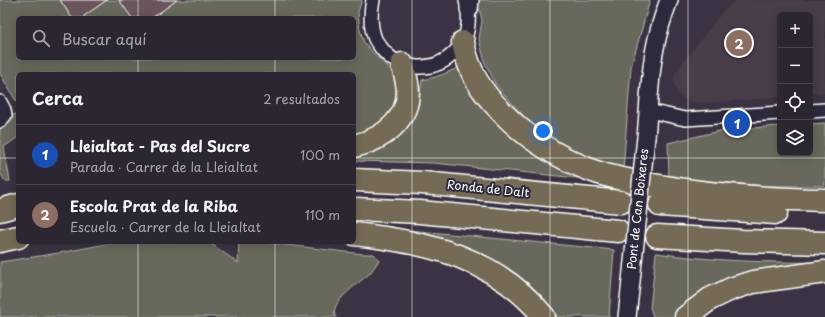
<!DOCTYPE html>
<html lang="es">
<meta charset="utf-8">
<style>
body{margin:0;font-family:"Playpen Sans",sans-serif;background:#342e3a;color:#f1f3f6}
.controls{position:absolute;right:12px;top:12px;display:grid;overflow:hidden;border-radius:6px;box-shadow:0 2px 10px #0003}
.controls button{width:36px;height:36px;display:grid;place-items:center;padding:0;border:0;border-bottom:1px solid #48434d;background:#2c2632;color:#f1f3f6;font:20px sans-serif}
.you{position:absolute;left:543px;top:131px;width:14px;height:14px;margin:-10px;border:3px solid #fff;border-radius:50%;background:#1a73e8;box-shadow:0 0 0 6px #1a73e833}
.badge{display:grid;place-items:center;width:26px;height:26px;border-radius:50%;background:#ffd166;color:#fff;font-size:13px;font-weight:700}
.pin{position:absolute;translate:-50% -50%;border:2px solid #fff;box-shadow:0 1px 4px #0006}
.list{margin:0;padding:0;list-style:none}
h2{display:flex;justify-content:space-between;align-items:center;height:52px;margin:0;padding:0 16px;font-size:17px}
h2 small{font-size:13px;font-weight:400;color:#a6a5ac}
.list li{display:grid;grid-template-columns:26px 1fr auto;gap:12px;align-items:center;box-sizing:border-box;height:60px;padding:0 16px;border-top:1px solid #48434d}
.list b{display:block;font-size:15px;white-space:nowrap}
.list p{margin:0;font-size:13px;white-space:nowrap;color:#a6a5ac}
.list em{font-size:13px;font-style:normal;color:#a6a5ac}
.icon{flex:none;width:22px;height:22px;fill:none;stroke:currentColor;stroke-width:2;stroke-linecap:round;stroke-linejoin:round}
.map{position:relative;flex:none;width:825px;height:317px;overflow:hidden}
.search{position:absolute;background:#2c2632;box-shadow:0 2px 10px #0003;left:16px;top:16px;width:340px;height:44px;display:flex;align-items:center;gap:10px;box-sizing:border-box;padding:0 14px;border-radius:6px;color:#a6a5ac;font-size:15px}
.panel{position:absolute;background:#2c2632;box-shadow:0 2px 10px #0003;left:16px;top:72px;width:340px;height:172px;border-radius:6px}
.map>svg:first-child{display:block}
.built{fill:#493d4a}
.green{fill:#68695b;stroke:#b4b4ad;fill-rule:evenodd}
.building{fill:#6b555c;stroke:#fff}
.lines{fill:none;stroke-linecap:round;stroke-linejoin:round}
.minor-casing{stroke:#fff;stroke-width:16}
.tertiary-casing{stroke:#fff;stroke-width:20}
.trunk-casing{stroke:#fff;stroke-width:25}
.minor{stroke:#2f2a3d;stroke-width:13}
.tertiary{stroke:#2f2a3d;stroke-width:17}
.trunk{stroke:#756a55;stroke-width:22}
.tertiary-bridge-casing{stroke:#fff;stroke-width:20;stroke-linecap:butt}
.tertiary-bridge{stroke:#2f2a3d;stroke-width:17}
.grid{fill:none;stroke:#fff;stroke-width:1;stroke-opacity:0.55}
.labels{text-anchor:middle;stroke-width:4;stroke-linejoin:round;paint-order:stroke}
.street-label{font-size:12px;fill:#fff;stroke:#2f2a3d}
</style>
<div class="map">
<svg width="825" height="317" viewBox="0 0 825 317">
<rect width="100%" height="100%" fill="#3b3343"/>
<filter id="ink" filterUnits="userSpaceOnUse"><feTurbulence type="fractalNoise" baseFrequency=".025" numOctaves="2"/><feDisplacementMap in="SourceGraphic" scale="8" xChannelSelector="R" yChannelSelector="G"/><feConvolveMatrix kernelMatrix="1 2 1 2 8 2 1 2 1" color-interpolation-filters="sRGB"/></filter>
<g filter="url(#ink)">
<path class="built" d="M737 0H825V93L810 94V15H780V97L708 103 691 102 680 96 675 88 674 83V76L677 70 724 10Z"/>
<path class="green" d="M0 0H362L358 12 360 30 364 42 372 52 389 68 396 78 398 100 388 121 354 138V74H18V104L0 74ZM18 18H354V58H18Z
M477 0H650L631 67 623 171 585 161 537 131 496 85 485 63 479 39 482 20Z
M459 67 596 180 434 163 354 161V152L396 137 415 115 419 99 422 80C435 78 447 73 459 67Z
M18 113V137L4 147 10 181H5L0 173V124L9 122 13 119 12 116Z
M825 123V186H763L669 178 668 143 724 130 780 126V153H810V124Z
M409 230 614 250 609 317H557L550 307 515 274 481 255 431 239Z
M117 242H209L238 263 239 242H261L363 254H374L379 260C376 265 372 271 368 275 359 283 327 304 336 317H0V262L59 253Z
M656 253C712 261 769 263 825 262L673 317H656L653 316 650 308Z"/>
<path class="building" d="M60 0H107L84 16 85 18H72Z
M119 0H177L152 18H132Z"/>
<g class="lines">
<defs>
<path id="minor" d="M373 0C370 14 370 26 375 39 377 43 380 46 382 49 400 72 435 73 455 52 461 46 465 40 467 31 469 21 469 11 466 1
M0 102 4 110 5 115 0 121
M649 111 685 119 780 113
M810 111 825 110"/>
<path id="tertiary" d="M469 9 470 0
M646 137C649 108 649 77 655 48 658 32 663 16 669 0
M627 317 631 281"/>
<path id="trunk" d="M463 42C468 70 480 90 500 110 525 137 559 158 593 171 612 178 633 181 653 185 709 195 767 199 825 200
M354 146C385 139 413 117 407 83 406 77 404 70 402 64
M354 180 423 183 621 202
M660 205 776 213
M354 209 420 212 618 231
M0 210 18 205
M354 234C427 242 495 257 544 317
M657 236 743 241 825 243
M0 241 18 237
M686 317 710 299 731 289 753 282 825 272"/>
</defs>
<use href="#minor" class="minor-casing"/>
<use href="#tertiary" class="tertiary-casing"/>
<use href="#trunk" class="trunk-casing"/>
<use href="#minor" class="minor"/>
<use href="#tertiary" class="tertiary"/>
<use href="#trunk" class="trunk"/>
<defs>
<path id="tertiary-bridge" d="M631 281 646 137"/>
</defs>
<use href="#tertiary-bridge" class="tertiary-bridge-casing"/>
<use href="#tertiary-bridge" class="tertiary-bridge"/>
</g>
</g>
<path class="grid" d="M138 0V18M275 0V18M412 0V317M550 0V317M688 0V317M138 58V74M275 58V74M0 158H18M354 158H825M138 242V317M275 242V317"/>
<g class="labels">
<g class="street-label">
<text transform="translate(488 189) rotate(6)" y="4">Ronda de Dalt</text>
<text transform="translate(638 209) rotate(-84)" y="4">Pont de Can Boixeres</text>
</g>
</g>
</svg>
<div class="controls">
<button>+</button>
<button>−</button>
<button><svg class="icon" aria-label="locate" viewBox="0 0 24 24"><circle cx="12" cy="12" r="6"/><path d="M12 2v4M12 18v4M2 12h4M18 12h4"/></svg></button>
<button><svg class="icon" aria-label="layers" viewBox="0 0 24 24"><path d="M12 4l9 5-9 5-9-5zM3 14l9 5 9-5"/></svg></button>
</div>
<div class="you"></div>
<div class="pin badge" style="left:737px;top:123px;background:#1a4fb4">1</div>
<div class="pin badge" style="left:739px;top:43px;background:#8d6e63">2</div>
<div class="search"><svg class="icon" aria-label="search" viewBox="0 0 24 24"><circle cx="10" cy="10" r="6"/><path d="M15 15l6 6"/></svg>Buscar aquí</div>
<section class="panel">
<h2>Cerca<small>2 resultados</small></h2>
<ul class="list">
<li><span class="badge" style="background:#1a4fb4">1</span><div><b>Lleialtat - Pas del Sucre</b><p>Parada · Carrer de la Lleialtat</p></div><em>100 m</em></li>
<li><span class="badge" style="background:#8d6e63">2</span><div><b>Escola Prat de la Riba</b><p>Escuela · Carrer de la Lleialtat</p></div><em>110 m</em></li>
</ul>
</section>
</div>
